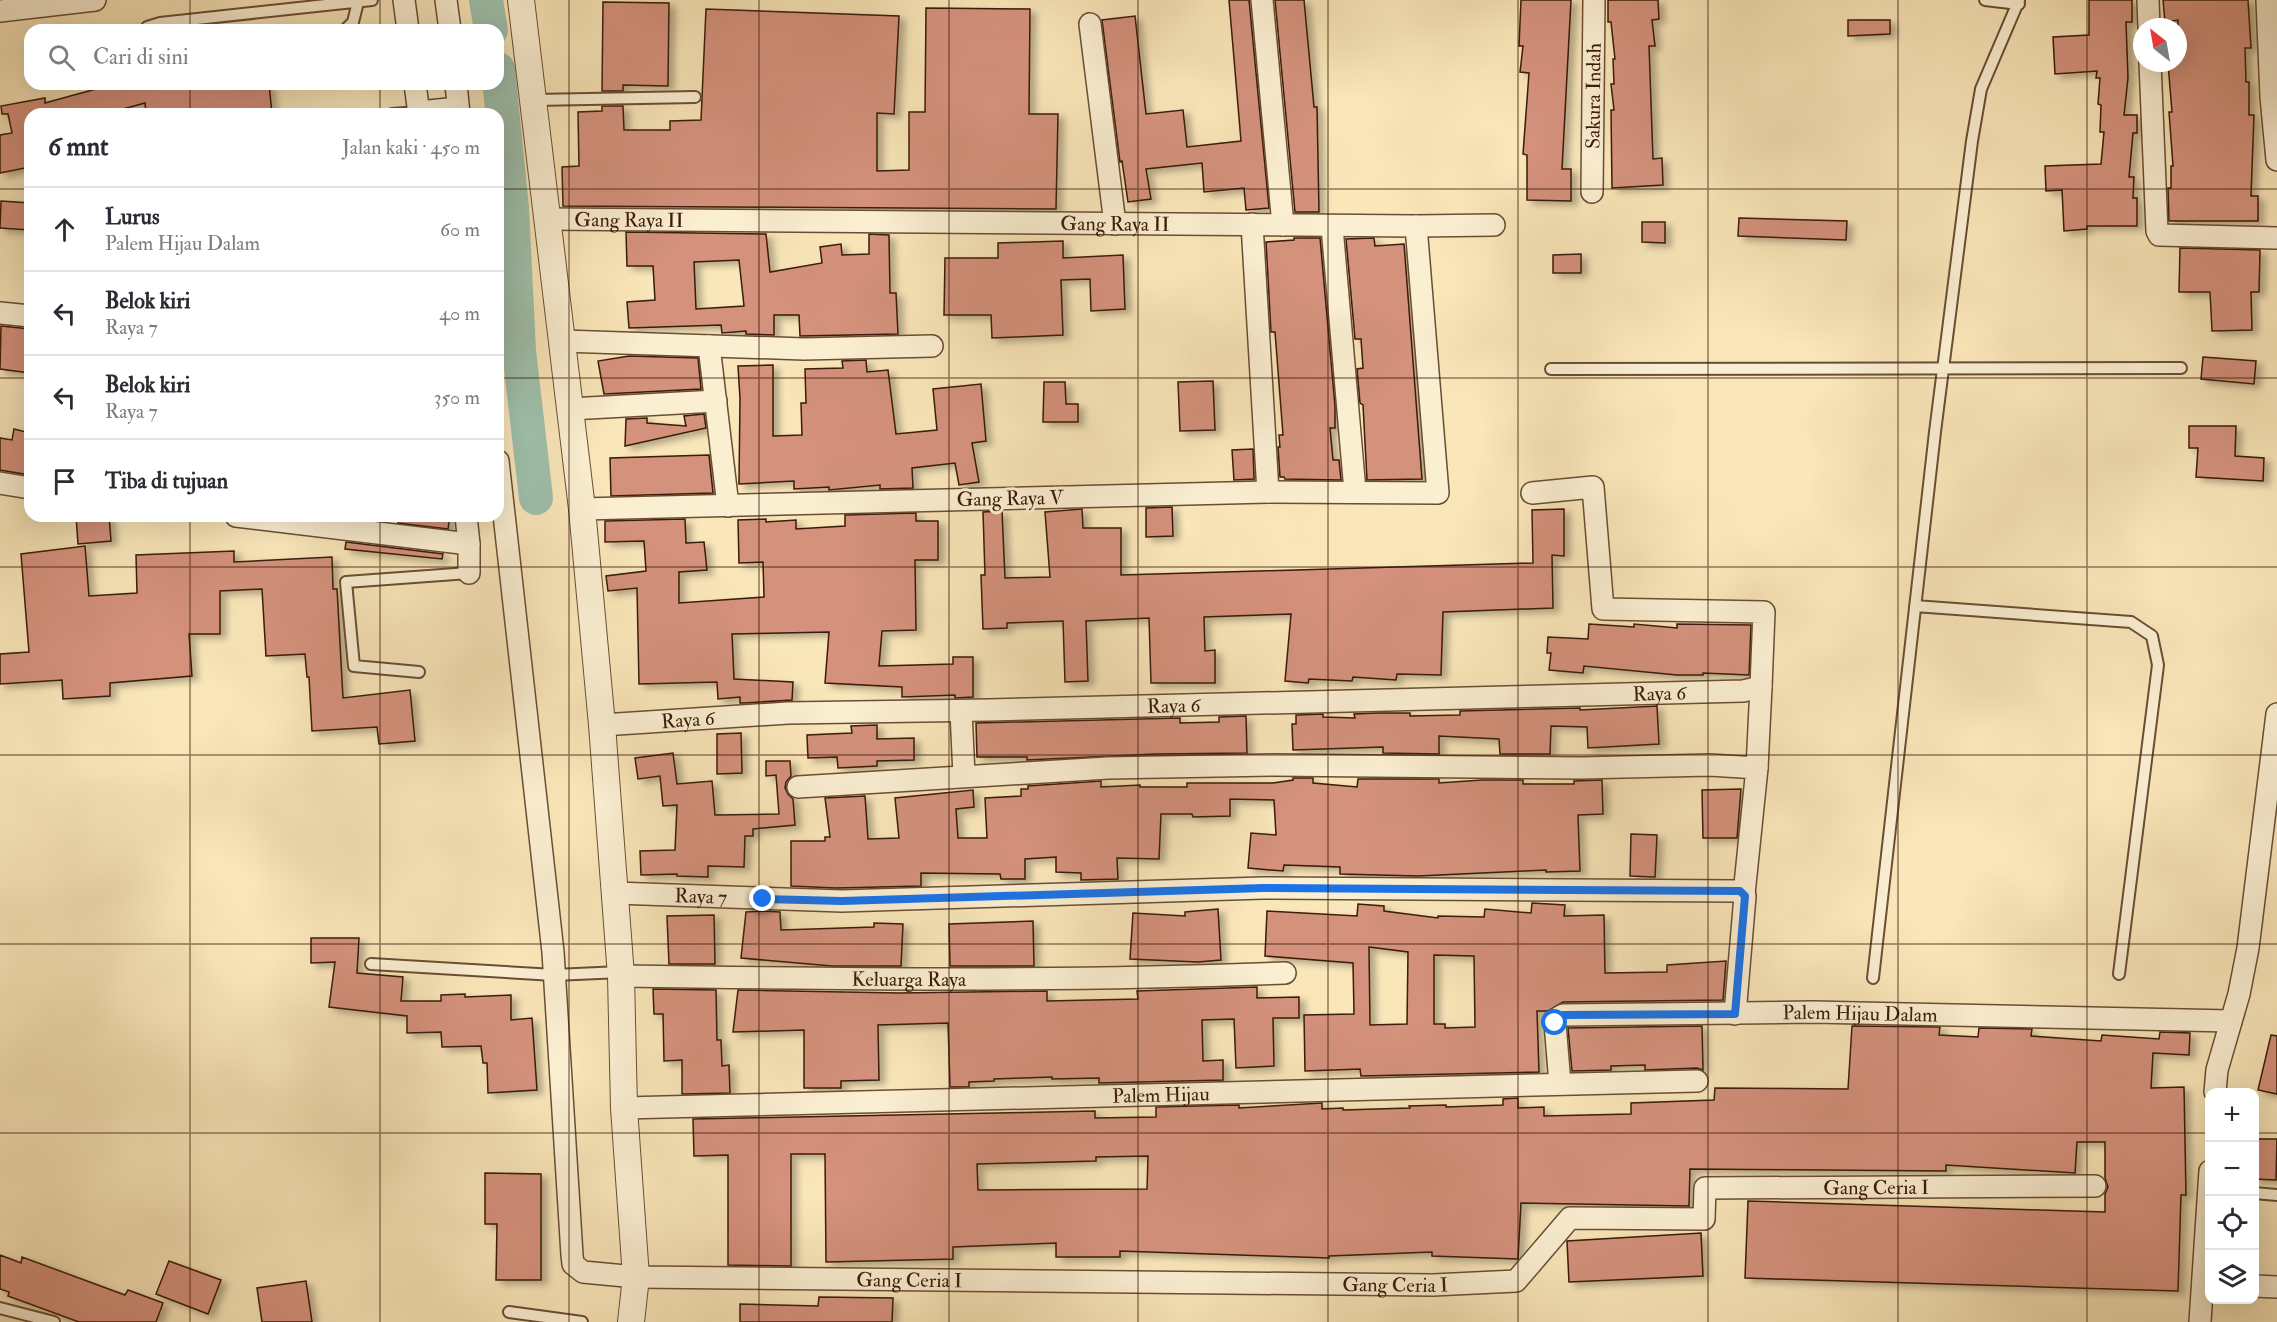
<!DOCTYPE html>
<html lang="id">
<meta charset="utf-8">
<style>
body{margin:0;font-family:"IM FELL Double Pica",serif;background:#f2f2f3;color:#2b2b33}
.controls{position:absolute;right:18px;bottom:18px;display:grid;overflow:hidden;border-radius:12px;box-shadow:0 6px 24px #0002}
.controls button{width:54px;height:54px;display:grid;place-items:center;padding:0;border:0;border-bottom:2px solid #e1e1e2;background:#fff;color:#2b2b33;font:30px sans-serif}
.compass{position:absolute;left:2133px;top:18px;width:54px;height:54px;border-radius:50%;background:#fff;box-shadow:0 6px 24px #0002;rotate:329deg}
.stop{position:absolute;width:18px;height:18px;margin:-14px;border:4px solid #1a73e8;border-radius:50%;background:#fff}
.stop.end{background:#1a73e8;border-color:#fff;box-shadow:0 2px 6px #0008}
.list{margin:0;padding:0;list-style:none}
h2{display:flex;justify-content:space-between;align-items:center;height:78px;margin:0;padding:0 24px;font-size:26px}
h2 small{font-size:20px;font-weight:400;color:#7c7c81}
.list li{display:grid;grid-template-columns:39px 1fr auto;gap:18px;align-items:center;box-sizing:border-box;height:84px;padding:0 24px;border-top:2px solid #e1e1e2}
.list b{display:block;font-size:22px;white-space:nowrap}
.list p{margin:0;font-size:20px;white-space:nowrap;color:#7c7c81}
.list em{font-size:20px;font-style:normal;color:#7c7c81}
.icon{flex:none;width:33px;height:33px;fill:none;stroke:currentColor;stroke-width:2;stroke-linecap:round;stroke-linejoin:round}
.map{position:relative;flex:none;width:2277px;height:1322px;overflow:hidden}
.search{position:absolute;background:#fff;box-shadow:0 6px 24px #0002;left:24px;top:24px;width:480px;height:66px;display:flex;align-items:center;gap:15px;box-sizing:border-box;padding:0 21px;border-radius:18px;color:#7c7c81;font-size:22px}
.panel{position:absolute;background:#fff;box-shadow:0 6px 24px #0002;left:24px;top:108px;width:480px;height:414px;border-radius:18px}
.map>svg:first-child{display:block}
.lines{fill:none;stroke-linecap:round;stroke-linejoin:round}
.river{stroke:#9ec0ac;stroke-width:34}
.building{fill:#d4917c;stroke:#3a1a07;stroke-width:1.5;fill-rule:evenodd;filter:url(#shadow)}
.service-casing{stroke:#6a4d34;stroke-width:14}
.minor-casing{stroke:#6a4d34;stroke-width:24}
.tertiary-casing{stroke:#6a4d34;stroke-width:28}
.service{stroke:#fbefd2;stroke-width:10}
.minor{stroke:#fbefd2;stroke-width:21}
.tertiary{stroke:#fbefd2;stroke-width:26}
.route{stroke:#1a73e8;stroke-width:8}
.grid{fill:none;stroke:#3a1a07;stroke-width:1.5;stroke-opacity:0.55}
.labels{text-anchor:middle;stroke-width:6;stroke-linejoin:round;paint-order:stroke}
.street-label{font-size:20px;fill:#3a1a07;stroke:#fbefd2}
</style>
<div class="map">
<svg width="2277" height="1322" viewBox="0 0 2277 1322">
<defs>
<filter id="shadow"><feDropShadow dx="6" dy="4" stdDeviation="3" flood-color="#0004"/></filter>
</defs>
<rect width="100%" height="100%" fill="#f9e6b9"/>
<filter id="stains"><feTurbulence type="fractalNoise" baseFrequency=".00333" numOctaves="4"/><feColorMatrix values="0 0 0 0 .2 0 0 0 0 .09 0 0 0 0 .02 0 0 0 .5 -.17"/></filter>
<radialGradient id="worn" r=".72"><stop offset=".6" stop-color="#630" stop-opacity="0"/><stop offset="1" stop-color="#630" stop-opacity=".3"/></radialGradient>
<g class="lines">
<path class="river" d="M486 0 491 30
M498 69 512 208 519 351 536 498"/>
</g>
<path class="building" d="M1229 0H1249L1269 208 1246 210 1244 188 1204 192 1202 163 1146 169 1151 199 1128 202 1122 161 1120 162 1102 20 1135 16 1146 114 1183 110 1187 147 1241 141Z
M1275 0H1304L1314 107H1317L1319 212H1295Z
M1521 0H1571L1562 169H1571V201L1527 200V155L1523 154 1529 73 1520 72 1523 46H1519Z
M1608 0H1658L1659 19 1652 20 1655 46H1649L1653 159 1662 158 1663 185 1612 188 1611 110H1614L1611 84H1614L1613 59H1615L1611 22H1608Z
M2089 0H2132V22H2126L2128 78 2124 115H2137V133H2133L2129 177H2134L2133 198H2137V226H2087V229L2064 231 2062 190 2046 191 2045 166 2101 164 2104 132H2100L2101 105 2098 104 2100 78H2096L2097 71 2055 74 2053 37 2089 35Z
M2163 0H2248L2251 48H2245L2246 82H2249V115H2254L2251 196H2258V221H2169L2168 188H2171V166H2173L2169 112H2172L2168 63H2178V20L2165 22Z
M603 2 669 3 668 86 623 85V91H602Z
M926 8 1030 9 1029 114H1058L1056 209 563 206 562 167 579 166 578 112 602 111V106H623L624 130H670V121L701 120 706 9 899 16 894 114 877 113V171L909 170V112H925Z
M1848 20H1890V34L1848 36Z
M114 84H269L272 114H146L145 103 105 114H30V167L0 173V135L12 133 8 114H2L1 106 45 98V103Z
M1 201 30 203V230L0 228Z
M1739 218 1847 221 1846 240 1738 236Z
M1642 222H1665V243L1642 242Z
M626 232 766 234 770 272 822 263 820 247 841 244 842 255 869 254V234L889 235 890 293H896L898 334 800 336 799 315H774V335L746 334V331L722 333 721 325 629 328 627 302 655 300 653 266H627ZM739 260 744 306 696 309 694 262Z
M1294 238H1320L1335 406V428H1330L1333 460H1339L1341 480 1285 479 1284 477H1280L1278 447H1280L1279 435H1283L1275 332H1271L1266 242 1294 240Z
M1374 238 1375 246 1404 244 1422 479 1367 480 1363 405 1360 403 1357 369 1363 368 1361 339H1355L1346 239Z
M1063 241V258L1123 255 1125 309 1091 311 1090 279 1061 280 1063 335 992 338 991 315H944L945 258H998V243Z
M2180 248 2260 250 2259 292H2251L2252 330 2212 331 2210 292H2179Z
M1581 254V273H1553V255Z
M1 326 30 329V373L0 369Z
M629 356 698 358 701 389 604 394 598 361Z
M2203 357 2256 361 2254 384 2201 379Z
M866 360 867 372 888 370 896 434 937 430 933 389 981 384 986 441 972 443 979 482 959 485 955 463 912 468 913 488 880 489V485L829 490V487L794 489V481L739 484 740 399 738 366 773 365V436L802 435 801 403H806L805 369 843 368 842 361Z
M1213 381 1215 430 1180 431 1178 382Z
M1044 382H1065L1066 404H1078V422H1043Z
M704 414 706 428 625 446 626 419 647 418V423L686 426 684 416Z
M2189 426H2236L2235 456 2264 458 2263 481 2196 477 2198 448H2189Z
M14 429 30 433V475L0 470V438L12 440Z
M1253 449 1254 479 1234 480 1232 450Z
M709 455 713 493 611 496 610 458Z
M1172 507 1173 536 1146 537V508Z
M1082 509 1083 528H1121V575L1533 563 1532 510 1564 509V556L1552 555 1553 608 1443 612 1441 675 1397 674 1396 680 1353 677 1352 681 1309 679 1308 683 1285 681 1291 614 1204 617 1205 651 1215 650V683H1151L1149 618 1086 621 1088 681 1065 682 1063 621 1007 623V628L983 629 981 575H985L983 512 1002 511 1005 578 1050 577 1045 512Z
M916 513V521H938V560H915L916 630 882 631 879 666 953 664V657H973V697L955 698V695L902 697V687L825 683 829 632 732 634 734 679 793 682 792 700 744 703H740V697L718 699 717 682 639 684 637 588 608 591 606 576 646 571 644 541 605 542V521L685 519 686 543 704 542 707 570 679 572V603L764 597 763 562 739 563 738 520 766 519V522L796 520V529L845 526V515Z
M76 516H109L111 541 78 544Z
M399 516H450L448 529 398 523Z
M346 542 443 554 442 559 345 549Z
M85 546 89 596 137 593 136 555 234 551V562L332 557 333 589H337L343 698 410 690 415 741 379 744 377 727 312 731 309 677H307L305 654 266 656 262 589 220 591V634H189L192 676 110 683V696L63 699 62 680 0 684V654L29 652 21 554Z
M1589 624 1634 627V624L1677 628V624L1751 625 1749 675 1703 673V675H1677L1584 666 1583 673 1549 670 1551 653H1547L1548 637 1588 639Z
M1657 706 1659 744 1588 748 1587 727 1551 726 1550 754H1500L1499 739 1439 736V754L1383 753V747L1293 750 1292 724H1296V715L1323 714V717L1355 718 1354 714 1378 713H1410V716L1460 715V711L1580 708V710Z
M1246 716 1247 753 1155 754 1027 760V757H977L976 723 1180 718V723L1219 722V717Z
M877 725V739L914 738V760L877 761V766L838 768 837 757 808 758 807 735 852 733 851 726Z
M741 733 742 773 717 774V734Z
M673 753 677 784 712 781 715 815 779 814 776 775 766 776V761H790L791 776 786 782 785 788 788 794 793 799 795 825 753 829V836H745L744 867 708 866V877L677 876V874L641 875 640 851 675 850 677 805 663 806 660 776 638 779 635 758Z
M1293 778H1313V783L1357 787 1358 779H1439V783L1482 780H1523V784H1574V781L1602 780 1603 814 1578 815 1580 871 1546 872V870L1418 876 1340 874V867L1284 865 1283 871 1248 868 1251 833 1276 835 1274 800 1230 799V816L1193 817 1192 814H1161L1159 859 1117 858 1118 879 1081 880V873L1056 872V857L1025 859V879H1001L1000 874 921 873V886L836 888 791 886V841H825V837H830L825 798 865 796 868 839 899 838 895 798 973 790 974 807 956 809 958 838H987L985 798 1021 796V789H1028V786L1101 781V787L1140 785V787H1187V783H1273L1293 780Z
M1741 789 1737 838H1703L1702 790Z
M1631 834 1657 835 1655 877 1630 876Z
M1532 903 1565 905 1564 916 1604 915 1605 973 1667 972V965L1726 961 1723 1000 1563 1002 1548 1011H1537L1539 1072 1361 1076 1360 1069 1305 1071 1304 1015 1354 1014 1353 963 1265 956 1267 911 1357 916 1358 904 1384 906V911L1438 918V916L1484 917 1485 909 1531 913ZM1369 947 1408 952 1407 1024 1370 1025ZM1434 955 1474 956 1475 1027 1445 1028V1024H1434Z
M1218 909 1221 960 1198 962 1130 959 1133 913 1185 916V912Z
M762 911 780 912 781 930 874 927V923L903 924 901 966H832L741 958 746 912Z
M714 915 715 964H669L667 916Z
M1033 921 1034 966H950L949 924Z
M311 938H359L357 973 403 977 401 1001H441V995L465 994V997L511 995V1020L532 1018 537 1090 488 1093 487 1063H483L481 1046 442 1047 441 1032 407 1033V1016L329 1007 335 962 311 963Z
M1257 987V998L1299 997V1018H1273L1274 1066 1236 1068 1234 1019 1202 1020 1203 1061 1223 1060V1080L1099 1083V1078L1052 1079V1077L994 1079V1081L969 1082V1087H950L948 1023 878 1025 879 1080 841 1081V1088H804V1030L733 1032 738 990 900 993 1047 991V1001L1138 999 1137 991Z
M653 989 716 990 717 1040H721L722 1066 729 1065 730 1093 682 1094V1060L664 1061 663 1014H654Z
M1702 1026 1703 1070 1697 1068 1645 1070V1065L1611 1066V1070L1572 1071 1568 1028Z
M1852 1026 1940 1027 1939 1035 1978 1037 1979 1028 2032 1029 2031 1036 2101 1041 2102 1035 2159 1039 2160 1032 2190 1033 2189 1055 2153 1053 2151 1088 2184 1087 2186 1195H2181L2178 1291 1745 1278 1748 1201 2105 1212V1194L2108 1187 2105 1178V1142H2077L2075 1173 1946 1165V1171L1690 1169 1689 1206 1521 1203 1518 1259 1432 1256V1252L1329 1256V1258L1120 1251V1257H1056V1243L953 1247V1259L826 1262 825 1154H791V1266L728 1265V1155L694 1156 693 1119 1095 1111V1118L1156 1117V1107L1239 1105V1108L1322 1103V1109L1343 1108V1110L1410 1108 1409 1106 1446 1105V1107L1503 1105V1099L1518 1098V1108L1544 1107V1116L1631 1114V1103L1714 1100 1715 1088 1848 1089ZM1148 1156 1147 1189 978 1190 977 1164 1096 1161V1157Z
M2271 1035 2277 1036V1094L2258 1090Z
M2254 1139H2277L2276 1180 2254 1179Z
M485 1173 541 1174V1280H496L497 1224H485Z
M1701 1233 1703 1276 1569 1282 1567 1241Z
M0 1255 21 1263 22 1257 125 1295 128 1290 163 1303 156 1322H79L8 1296 9 1292 0 1289Z
M169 1261 221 1280 208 1314 156 1294Z
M306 1281 312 1322H262L257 1288Z
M819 1297 893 1298 892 1322H740V1304L818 1306Z"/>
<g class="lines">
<defs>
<path id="service" d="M1985 0 2019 4
M146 30 147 27 160 23 372 0
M345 30 353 22 358 2
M534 100 695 97
M392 114 419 112
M1551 369 2181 368
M1915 606 2131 622 2152 636 2158 665 2119 974
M419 672 354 666 346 582 469 573
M371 964 554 975 621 972
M1873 978 1935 432 1972 141 1981 89 2019 0
M2254 1193 2277 1195
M0 1308 54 1322
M509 1312 582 1322"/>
<g id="minor">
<path d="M404 0 408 30"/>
<path d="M446 0 450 30"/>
<path d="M1262 0 1283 225"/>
<path d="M2148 0 2149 27"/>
<path d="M2267 0 2271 97 2277 160"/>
<path d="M0 11 95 0"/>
<path d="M1090 24 1115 224"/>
<path d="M2150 63 2157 231 2159 235 2277 238"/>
<path d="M415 84 419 114"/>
<path d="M456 84 459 114"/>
<path d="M419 112 458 108"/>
<path id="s1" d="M1592 192 1594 0"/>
<path id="s2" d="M548 219 1416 226 1438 493 1268 492 582 509"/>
<path d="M1252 224 1268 492"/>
<path d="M1416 226 1494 225"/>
<path d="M1332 227 1355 491"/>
<path d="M0 313 30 316"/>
<path d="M563 341 804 349 932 346"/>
<path d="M709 346 728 506"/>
<path d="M570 409 716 401"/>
<path id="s3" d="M498 461 553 952 572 1255 573 1264 583 1272 636 1277 1433 1285 1516 1281 1570 1218 1704 1219 1705 1188 2095 1186"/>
<path d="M0 483 30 488"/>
<path d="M1532 493 1593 487 1603 609 1764 612 1761 687"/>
<path d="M236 516 469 544V573"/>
<path d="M466 516 469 544"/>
<path d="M961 711 964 776"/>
<path id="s4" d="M602 725 788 713 989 710 1743 691 1761 687 1757 768"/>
<path d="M798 787 1108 768 1273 765 1581 768 1710 765 1757 768 1744 894"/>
<path id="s5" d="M615 893 842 901 1263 888 1740 891 1745 896 1735 1014"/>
<path id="s6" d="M621 976C842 979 1063 982 1285 973"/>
<path id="s7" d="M1560 1084 1555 1023 1558 1018 1563 1015 1813 1012 2231 1021"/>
<path d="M2215 1092 2217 1070 2239 994 2248 948 2277 714"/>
<path id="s8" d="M624 1108 1697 1081"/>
<path d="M2254 1286 2277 1287"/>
<path d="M2200 1322 2210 1171"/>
</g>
<path id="tertiary" d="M521 0 582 509 602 725 621 976 624 1108 636 1277 631 1322"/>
</defs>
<use href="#service" class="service-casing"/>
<use href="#minor" class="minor-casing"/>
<use href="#tertiary" class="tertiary-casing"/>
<use href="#service" class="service"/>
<use href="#minor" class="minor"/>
<use href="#tertiary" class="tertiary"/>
</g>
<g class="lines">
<path class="route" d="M763 899 842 901 1263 888 1740 891 1745 896 1735 1014 1563 1015 1557 1018 1555 1023"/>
</g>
<path class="grid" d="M190 0V30M380 0V30M569 0V1322M759 0V1322M949 0V1322M1138 0V1322M1328 0V1322M1518 0V1322M1708 0V1322M1898 0V1322M2087 0V1322M190 84V114M380 84V114M0 189H30M498 189H2277M0 378H30M498 378H2277M190 516V1322M380 516V1322M0 567H2277M0 755H2277M0 944H2277M0 1133H2210M2254 1133H2277"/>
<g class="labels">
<g class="street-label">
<text dy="7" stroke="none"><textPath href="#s1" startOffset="96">Sakura Indah</textPath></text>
<text dy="7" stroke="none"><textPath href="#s2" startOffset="81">Gang Raya II</textPath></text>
<text dy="7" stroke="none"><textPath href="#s2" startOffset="567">Gang Raya II</textPath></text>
<text transform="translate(1010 498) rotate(-1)" y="7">Gang Raya V</text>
<text dy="7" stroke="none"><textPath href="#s4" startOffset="1058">Raya 6</textPath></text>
<text dy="7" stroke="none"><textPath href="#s4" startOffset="572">Raya 6</textPath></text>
<text dy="7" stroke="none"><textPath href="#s4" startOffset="86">Raya 6</textPath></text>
<text dy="7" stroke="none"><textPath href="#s5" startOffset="86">Raya 7</textPath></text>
<text dy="7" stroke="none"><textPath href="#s6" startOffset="288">Keluarga Raya</textPath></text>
<text dy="7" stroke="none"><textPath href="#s7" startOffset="370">Palem Hijau Dalam</textPath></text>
<text dy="7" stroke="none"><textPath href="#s8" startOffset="537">Palem Hijau</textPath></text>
<text dy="7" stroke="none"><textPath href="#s3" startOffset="2172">Gang Ceria I</textPath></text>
<text dy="7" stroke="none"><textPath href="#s3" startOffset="1146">Gang Ceria I</textPath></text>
<text dy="7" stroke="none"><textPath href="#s3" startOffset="1632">Gang Ceria I</textPath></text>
</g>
</g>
<rect width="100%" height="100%" filter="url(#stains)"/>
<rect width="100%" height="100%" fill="url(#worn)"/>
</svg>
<div class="controls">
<button>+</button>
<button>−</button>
<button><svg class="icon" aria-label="locate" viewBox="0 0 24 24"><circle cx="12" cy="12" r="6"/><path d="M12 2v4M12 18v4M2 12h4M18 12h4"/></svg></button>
<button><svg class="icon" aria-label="layers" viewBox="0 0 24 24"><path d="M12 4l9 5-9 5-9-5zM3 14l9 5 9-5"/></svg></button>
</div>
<svg class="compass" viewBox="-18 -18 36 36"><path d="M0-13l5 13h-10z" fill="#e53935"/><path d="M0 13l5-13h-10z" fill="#7c7c81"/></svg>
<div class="stop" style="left:1555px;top:1023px"></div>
<div class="stop end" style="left:763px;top:899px"></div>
<div class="search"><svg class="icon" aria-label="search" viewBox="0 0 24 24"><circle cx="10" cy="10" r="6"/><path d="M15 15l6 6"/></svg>Cari di sini</div>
<section class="panel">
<h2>6 mnt<small>Jalan kaki · 450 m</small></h2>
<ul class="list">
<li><svg class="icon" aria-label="ahead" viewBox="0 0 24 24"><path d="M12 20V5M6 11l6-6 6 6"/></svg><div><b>Lurus</b><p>Palem Hijau Dalam</p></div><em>60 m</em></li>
<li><svg class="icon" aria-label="left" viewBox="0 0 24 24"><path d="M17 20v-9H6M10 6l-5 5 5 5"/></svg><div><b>Belok kiri</b><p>Raya 7</p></div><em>40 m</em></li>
<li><svg class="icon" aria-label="left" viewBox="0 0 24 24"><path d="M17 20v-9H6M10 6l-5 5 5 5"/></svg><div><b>Belok kiri</b><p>Raya 7</p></div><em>350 m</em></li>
<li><svg class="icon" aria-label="arrive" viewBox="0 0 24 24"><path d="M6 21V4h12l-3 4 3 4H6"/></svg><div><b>Tiba di tujuan</b></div></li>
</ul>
</section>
</div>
